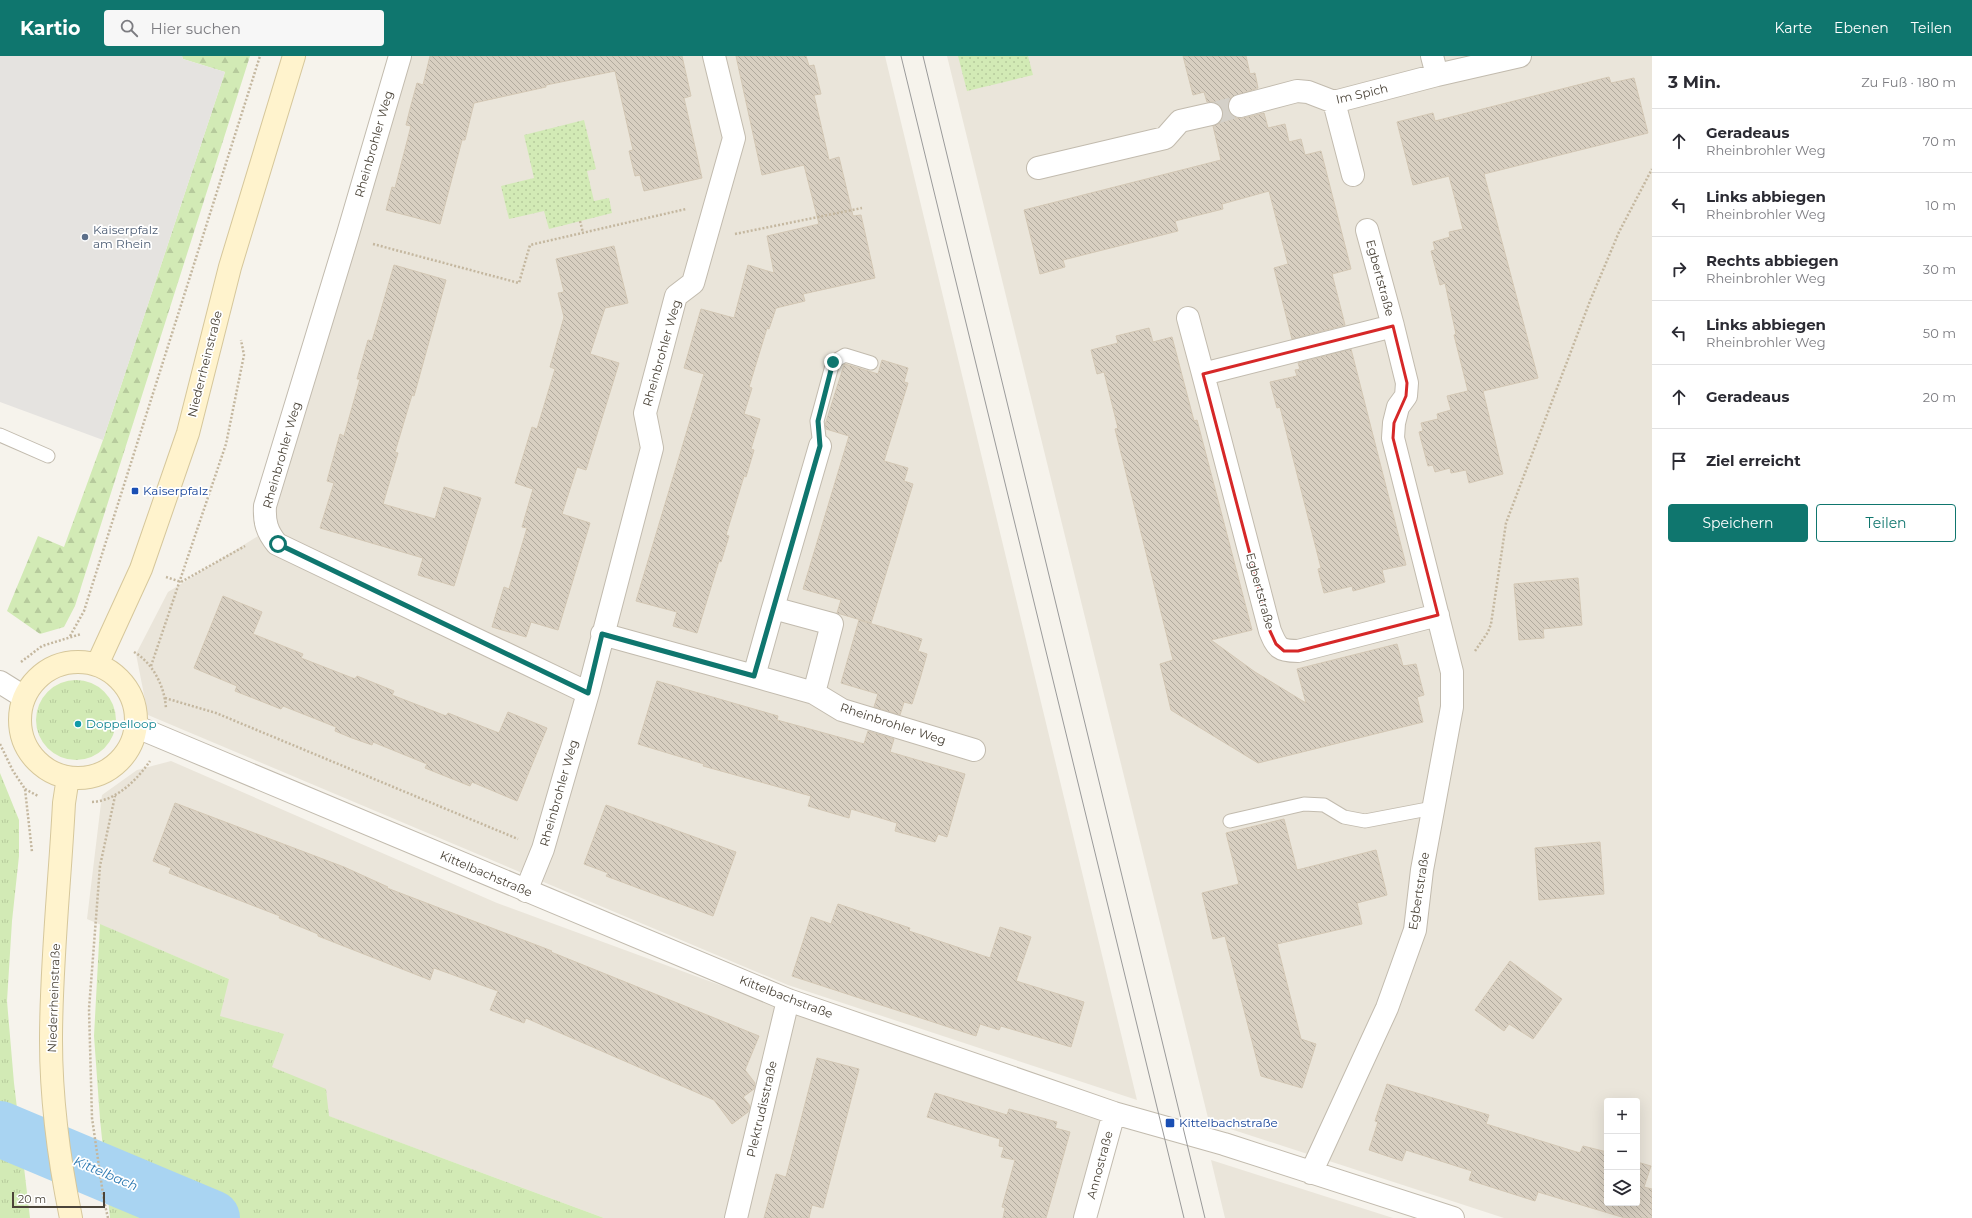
<!DOCTYPE html>
<html lang="de">
<meta charset="utf-8">
<style>
body{margin:0;font-family:Montserrat,sans-serif;background:#f7f7f7;color:#2b2b33}
.controls{position:absolute;right:12px;bottom:12px;display:grid;overflow:hidden;border-radius:4px;box-shadow:0 4px 16px #0002}
.controls button{width:36px;height:36px;display:grid;place-items:center;padding:0;border:0;border-bottom:1px solid #e1e1e2;background:#fff;color:#2b2b33;font:20px sans-serif}
.scale{position:absolute;left:12px;bottom:10px;width:93px;box-sizing:border-box;padding-left:4px;border:2px solid #4b4439;border-top:0;font-size:11px;line-height:14px;white-space:nowrap;color:#4b4439;-webkit-text-stroke:3px #fff;paint-order:stroke}
.stop{position:absolute;width:12px;height:12px;margin:-9px;border:3px solid #0f766e;border-radius:50%;background:#fff}
.stop.end{background:#0f766e;border-color:#fff;box-shadow:0 1px 4px #0008}
.list{margin:0;padding:0;list-style:none}
h2{display:flex;justify-content:space-between;align-items:center;height:52px;margin:0;padding:0 16px;font-size:17px}
h2 small{font-size:13px;font-weight:400;color:#7c7c81}
.list li{display:grid;grid-template-columns:26px 1fr auto;gap:12px;align-items:center;box-sizing:border-box;height:64px;padding:0 16px;border-top:1px solid #e1e1e2}
.list b{display:block;font-size:15px;white-space:nowrap}
.list p{margin:0;font-size:13px;white-space:nowrap;color:#7c7c81}
.list em{font-size:13px;font-style:normal;color:#7c7c81}
.actions{display:flex;gap:8px;padding:12px 16px}
.actions a{flex:1;padding:9px 0;border:1px solid #0f766e;border-radius:4px;text-align:center;font-size:14px;color:#0f766e}
.actions .main{background:#0f766e;color:#fff}
.icon{flex:none;width:22px;height:22px;fill:none;stroke:currentColor;stroke-width:2;stroke-linecap:round;stroke-linejoin:round}
.map{position:relative;flex:none;width:1652px;height:1162px;overflow:hidden}
header{display:flex;align-items:center;gap:24px;box-sizing:border-box;height:56px;padding:0 20px;background:#0f766e;color:#fff}
header strong{font-size:19px}
nav{display:flex;gap:22px;margin-inline-start:auto;font-size:14px}
.search{width:280px;height:36px;background:#f7f7f7;display:flex;align-items:center;gap:10px;box-sizing:border-box;padding:0 14px;border-radius:4px;color:#7c7c81;font-size:15px}
main{display:flex}
aside{flex:1;background:#fff}
.map>svg:first-child{display:block}
.residential{fill:#eae5da;fill-rule:evenodd}
.grass{fill:url(#grass-tufts)}
.forest{fill:url(#forest-firs)}
.park{fill:url(#park-dots)}
.parking{fill:#e5e3e0}
.lines{fill:none;stroke-linecap:round;stroke-linejoin:round}
.river{stroke:#a9d4f2;stroke-width:56}
.building{fill:url(#building-back-hatch);stroke:#d3c7b4}
.minor-tunnel{stroke:#d4d0c8;stroke-width:22;stroke-dasharray:22 11;stroke-linecap:butt}
.service-casing{stroke:#c2bbae;stroke-width:15}
.minor-casing{stroke:#c2bbae;stroke-width:24}
.secondary-casing{stroke:#d6c79b;stroke-width:24}
.path{stroke:#c4b79f;stroke-width:2.5;stroke-dasharray:2 2;stroke-linecap:butt}
.service{stroke:#fff;stroke-width:13}
.minor{stroke:#fff;stroke-width:22}
.secondary{stroke:#fff3cd;stroke-width:22}
.tram{stroke:#9a9a9a;stroke-width:1}
.route{stroke:#0f766e;stroke-width:5}
.marked{fill:none;stroke:#d62828;stroke-width:3;stroke-linejoin:round}
.service-dot{fill:#5c6f8a;stroke:#fff;stroke-width:1.5}
.transit-dot{fill:#1a4fb4;stroke:#fff;stroke-width:1.5}
.culture-dot{fill:#0f9aa8;stroke:#fff;stroke-width:1.5}
.labels{text-anchor:middle;stroke-width:3.5;stroke-linejoin:round;paint-order:stroke}
.street-label{font-size:12px;fill:#4b4439;stroke:#fff}
.service-label{font-size:12px;fill:#4e5e75;stroke:#fff;text-anchor:start}
.transit-label{font-size:12px;fill:#164399;stroke:#fff;text-anchor:start}
.culture-label{font-size:12px;fill:#0d838f;stroke:#fff;text-anchor:start}
.water-label{font-size:13px;font-style:italic;fill:#2e7ab2;stroke:#fff}
</style>
<header>
<strong>Kartio</strong>
<div class="search"><svg class="icon" aria-label="search" viewBox="0 0 24 24"><circle cx="10" cy="10" r="6"/><path d="M15 15l6 6"/></svg>Hier suchen</div>
<nav><a>Karte</a><a>Ebenen</a><a>Teilen</a></nav>
</header>
<main>
<div class="map">
<svg width="1652" height="1162" viewBox="0 0 1652 1162">
<defs>
<pattern id="grass-tufts" width="24" height="20" patternUnits="userSpaceOnUse"><rect width="24" height="20" fill="#d2eab5"/><path d="M3 7l-1-3M5 7V3M7 7l1-3M15 17l-1-3M17 17v-4M19 17l1-3" fill="none" stroke="#b6ca9c"/></pattern>
<pattern id="forest-firs" width="22" height="20" patternUnits="userSpaceOnUse"><rect width="22" height="20" fill="#d2eab5"/><path d="M5 1l3.5 6h-7zM16 11l3.5 6h-7z" fill="#b6ca9c"/></pattern>
<pattern id="park-dots" width="8" height="8" patternUnits="userSpaceOnUse"><rect width="8" height="8" fill="#d2eab5"/><path d="M2 2h.1M6 6h.1" fill="none" stroke="#b6ca9c" stroke-width="1.8" stroke-linecap="round"/></pattern>
<pattern id="building-back-hatch" width="6" height="6" patternUnits="userSpaceOnUse"><rect width="6" height="6" fill="#d8cfc1"/><path d="M-1 5l2 2M0 0l6 6M5-1l2 2" fill="none" stroke="#b1aa9e"/></pattern>
</defs>
<rect width="100%" height="100%" fill="#f6f3ec"/>
<path class="residential" d="M407 0H885L1137 1044 788 929 148 659 136 598 168 536 263 477Z
M947 0H1652V1162H1504L1209 1066ZM1607 1045H1637V1147H1607Z
M171 705 497 847 785 953 1108 1059 1083 1162H604L193 1010 229 923 87 863 102 739 137 714Z
M1211 1104 1393 1162H1225Z"/>
<path class="grass" d="M36 664a40 40 0 1 1 80 0a40 40 0 1 1-80 0Z
M0 717 19 764V800L12 865 7 945 14 1027 30 1162H0Z
M100 868 229 923 220 960 284 978 272 1011 326 1033 329 1060 604 1162H110L100 1063 94 980Z"/>
<path class="forest" d="M182 0H250L75 550 64 571 40 578 7 555 38 480 64 491 103 384 225 16 183 3Z"/>
<path class="park" d="M958 0H1028L1033 19 967 35Z
M584 64 596 113 587 115 594 145 609 142 612 157 549 173 544 155 509 163 501 130 534 122 524 79Z"/>
<path class="parking" d="M0 0H182L183 3 225 16 103 384 0 346Z"/>
<g class="lines">
<path class="river" d="M0 1073 212 1162"/>
</g>
<path class="building" d="M430 0H682L691 40 684 42 702 122 644 135 640 119 635 120 629 95 633 94 615 15 546 29V31L474 47 465 84H462L440 168 386 154 392 131 395 132 411 70 406 69 410 53 417 27 423 29Z
M736 0H806L809 10 814 9 821 38 814 39 829 104 839 101 853 160 861 159 875 222 803 238 805 245 776 252 769 273 767 272 749 331 752 332 744 358 760 363 751 393 754 394 746 421 744 420 726 479 729 480 721 506 719 505 697 577 673 570 677 556 636 545 704 318 684 312 701 253 734 262 748 209 774 217 767 180 819 168 804 109 762 119Z
M1183 0H1246L1250 18 1255 17 1258 32 1232 41 1228 47V53L1231 58 1236 62H1243L1264 57 1268 72 1285 68 1289 86 1301 83 1305 99 1321 95 1351 213 1332 218 1345 269 1292 283 1274 212 1288 208 1269 135 1222 148 1223 153 1175 165 1178 175 1063 204 1065 211 1040 218 1024 154 1221 104 1213 70 1220 67 1223 61V55L1220 50 1215 46H1207L1204 36 1193 39Z
M1609 21 1611 27 1634 22 1648 77 1484 118 1538 322 1483 335 1503 418 1469 427 1466 414 1451 417 1450 412 1435 416 1433 409 1428 410 1419 376 1423 375 1421 367 1438 363 1437 358 1451 354 1447 340 1468 335 1454 279 1456 278 1445 227 1440 229 1431 195 1435 194 1433 186 1450 181 1449 176 1463 173 1449 120 1413 129 1397 66 1433 57 1435 65Z
M614 190 628 247 605 252 590 298 619 307 586 414 577 411 562 458 590 467 558 574 531 566 526 581 492 571 504 531 509 533 527 472 522 471 533 433 515 427 532 371 537 373 555 313 550 311 564 261 558 237 564 236 556 203Z
M394 209 446 224 414 340 412 339 395 396 398 397 383 448 435 463 444 431 481 442 454 530 418 519 423 502 320 472 334 427 327 425 340 378 344 380 360 323H357L368 284 372 285Z
M1149 272 1153 286 1172 281 1194 365 1197 364 1252 574 1211 584 1255 616 1306 647 1297 613 1397 588 1403 610 1416 608 1424 639 1417 641 1423 666 1258 707 1171 654 1160 608 1173 604 1115 373 1118 372 1104 316 1097 318 1091 294 1118 287 1116 280Z
M1351 293 1406 509 1382 514 1385 526 1353 535 1352 530 1324 537 1318 513 1321 512 1280 351 1277 352 1270 326 1297 320 1295 314 1300 313 1298 307Z
M882 304 908 312 904 326 908 327 884 405 908 412 904 425 913 428 871 567 837 557 841 544 803 533 849 380 826 373 825 369 844 309 845 308 878 318Z
M1578 522 1582 569 1543 573 1544 582 1519 584 1514 528Z
M223 540 262 556 253 578 303 598 301 602 355 623 357 620 394 635 392 639 446 660 448 657 499 677 508 656 547 672 517 745 472 726 470 730 425 712 427 708 373 686 372 689 352 682 335 675 336 671 283 650 281 653 235 635 237 630 194 612Z
M859 564 922 583 918 595 927 598 920 623 912 648 904 646 900 659 874 651 878 638 841 627Z
M657 625 778 660 777 664 864 688 868 675 894 683 890 696 965 718 947 781 938 778 935 786 895 775 897 767 851 753 849 762 808 750 811 740 703 710 704 708 638 688Z
M175 747 344 811 388 831 387 832 552 895 551 896 759 980 745 1014 755 1027 754 1033 743 1041 750 1050 748 1056 732 1068 714 1044 526 962 524 967 490 954 498 935 434 912 430 924 318 880V878L279 862 280 860 169 817 171 812 153 805Z
M606 749 736 796 713 860 606 820 608 817 584 808Z
M1284 763 1297 814 1376 794 1387 839 1357 847 1362 868 1277 888 1301 983 1316 988 1302 1032 1261 1020 1225 880 1213 883 1202 837 1239 828 1226 777Z
M1600 786 1604 838 1539 844 1535 792Z
M838 848 910 872 909 875 990 902 1000 871 1031 881 1016 925 1084 946 1071 991 1001 970 999 974 980 968 976 980 792 920 811 861 831 868Z
M1510 905 1562 943 1533 983 1509 968 1504 975 1475 954Z
M817 1002 859 1013 823 1152 812 1149 809 1162H764L776 1118 786 1121Z
M1387 1028 1489 1059 1486 1068 1580 1097 1583 1090 1607 1096V1147H1637V1106L1651 1110 1644 1131 1652 1133V1162H1625L1538 1136 1535 1145 1469 1124 1472 1115 1406 1094 1402 1105 1369 1094 1378 1066 1375 1065Z
M935 1037 1007 1059 1009 1053 1057 1066 1055 1072 1070 1076 1046 1162H1003L1005 1152 1002 1151 1015 1104 1001 1101 1004 1091 999 1090 1000 1083 927 1061Z"/>
<g class="lines">
<path class="minor-tunnel" d="M1211 58 1240 50"/>
<defs>
<path id="service" d="M0 379 48 400
M820 390 817 365 833 306 845 299 871 307
M1230 765 1304 748 1324 749 1344 761 1365 765 1433 752"/>
<path id="minor" d="M400 0 347 181 265 450C264 466 267 476 277 488L588 637
M1432 0 1437 19
M1334 46 1353 119
M1240 50 1297 35 1308 36 1334 46 1437 19 1520 0
M1038 112 1165 82 1180 65 1211 58
M1367 174 1393 270
M1188 262 1203 318
M773 552 820 390
M602 578 754 620 773 552 832 568 814 637 754 620
M0 626 24 641
M814 637 842 654 974 694
M137 671 788 944 1114 1057 1224 1088 1453 1162
M526 835 543 793 588 637 652 392 645 357 676 240 693 227 734 82 714 0
M1311 1117 1387 952 1415 874 1422 814 1452 651V616L1393 382 1394 367 1398 351 1406 340 1407 327 1393 270 1203 318 1270 575C1277 592 1279 595 1298 595L1438 559
M736 1162 788 944
M1085 1162 1114 1057"/>
<path id="secondary" d="M20 664a58 58 0 1 1 116 0a58 58 0 1 1-116 0Z
M97 609 141 513 188 377 230 211 294 0
M68 721 64 747C60 825 51 905 51 984 51 1043 59 1104 71 1162"/>
</defs>
<use href="#service" class="service-casing"/>
<use href="#minor" class="minor-casing"/>
<use href="#secondary" class="secondary-casing"/>
<path class="path" d="M580 165 583 177
M735 178 862 152
M373 188 519 227 530 189 686 153
M166 521 181 526 245 490
M70 580 84 555 260 0
M1475 595 1488 576 1491 568 1506 467 1590 245 1619 176 1652 113
M134 596C153 607 165 631 166 653
M21 606 42 590 81 578
M151 610 226 388 244 299 241 284
M165 642 216 657 518 783
M0 688 13 715 25 733 32 796
M25 733 38 740
M92 746C116 745 137 724 150 705
M108 1162 104 1145 92 1062 89 953 100 810 115 740"/>
<use href="#service" class="service"/>
<use href="#minor" class="minor"/>
<use href="#secondary" class="secondary"/>
<path class="tram" d="M901 0 1184 1162
M923 0 1205 1162"/>
</g>
<g class="lines">
<path class="route" d="M278 488 588 637 602 578 754 620 820 390 818 365 833 306"/>
</g>
<path class="marked" d="M1393 270 1407 327 1406 340 1394 367 1393 382 1438 559 1298 595H1284L1276 588 1270 575 1203 318Z"/>
<circle class="service-dot" cx="85" cy="181" r="4"/>
<g class="transit-dot">
<rect x="131" y="431" width="8" height="8" rx="2"/>
<rect x="1165" y="1062" width="10" height="10" rx="2"/>
</g>
<circle class="culture-dot" cx="78" cy="668" r="4"/>
<g class="labels">
<g class="street-label">
<text transform="translate(1362 38) rotate(-13)" y="4">Im Spich</text>
<text transform="translate(374 88) rotate(-74)" y="4">Rheinbrohler Weg</text>
<text transform="translate(1380 222) rotate(75)" y="4">Egbertstraße</text>
<text transform="translate(662 297) rotate(-74)" y="4">Rheinbrohler Weg</text>
<text transform="translate(205 308) rotate(-76)" y="4">Niederrheinstraße</text>
<text transform="translate(282 399) rotate(-74)" y="4">Rheinbrohler Weg</text>
<text transform="translate(1260 535) rotate(75)" y="4">Egbertstraße</text>
<text transform="translate(893 668) rotate(18)" y="4">Rheinbrohler Weg</text>
<text transform="translate(559 737) rotate(-74)" y="4">Rheinbrohler Weg</text>
<text transform="translate(486 818) rotate(23)" y="4">Kittelbachstraße</text>
<text transform="translate(1419 835) rotate(-81)" y="4">Egbertstraße</text>
<text transform="translate(786 941) rotate(21)" y="4">Kittelbachstraße</text>
<text transform="translate(54 942) rotate(-88)" y="4">Niederrheinstraße</text>
<text transform="translate(762 1053) rotate(-77)" y="4">Plektrudisstraße</text>
<text transform="translate(1100 1109) rotate(-75)" y="4">Annostraße</text>
</g>
<g class="service-label">
<text x="93" y="178">Kaiserpfalz<tspan x="93" dy="14">am Rhein</tspan></text>
</g>
<g class="transit-label">
<text x="143" y="439">Kaiserpfalz</text>
<text x="1179" y="1071">Kittelbachstraße</text>
</g>
<g class="culture-label">
<text x="86" y="672">Doppelloop</text>
</g>
<g class="water-label">
<text transform="translate(106 1117) rotate(23)" y="5">Kittelbach</text>
</g>
</g>
</svg>
<div class="controls">
<button>+</button>
<button>−</button>
<button><svg class="icon" aria-label="layers" viewBox="0 0 24 24"><path d="M12 4l9 5-9 5-9-5zM3 14l9 5 9-5"/></svg></button>
</div>
<div class="scale">20 m</div>
<div class="stop" style="left:278px;top:488px"></div>
<div class="stop end" style="left:833px;top:306px"></div>
</div>
<aside>
<h2>3 Min.<small>Zu Fuß · 180 m</small></h2>
<ul class="list">
<li><svg class="icon" aria-label="ahead" viewBox="0 0 24 24"><path d="M12 20V5M6 11l6-6 6 6"/></svg><div><b>Geradeaus</b><p>Rheinbrohler Weg</p></div><em>70 m</em></li>
<li><svg class="icon" aria-label="left" viewBox="0 0 24 24"><path d="M17 20v-9H6M10 6l-5 5 5 5"/></svg><div><b>Links abbiegen</b><p>Rheinbrohler Weg</p></div><em>10 m</em></li>
<li><svg class="icon" aria-label="right" viewBox="0 0 24 24"><path d="M7 20v-9h11M14 6l5 5-5 5"/></svg><div><b>Rechts abbiegen</b><p>Rheinbrohler Weg</p></div><em>30 m</em></li>
<li><svg class="icon" aria-label="left" viewBox="0 0 24 24"><path d="M17 20v-9H6M10 6l-5 5 5 5"/></svg><div><b>Links abbiegen</b><p>Rheinbrohler Weg</p></div><em>50 m</em></li>
<li><svg class="icon" aria-label="ahead" viewBox="0 0 24 24"><path d="M12 20V5M6 11l6-6 6 6"/></svg><div><b>Geradeaus</b></div><em>20 m</em></li>
<li><svg class="icon" aria-label="arrive" viewBox="0 0 24 24"><path d="M6 21V4h12l-3 4 3 4H6"/></svg><div><b>Ziel erreicht</b></div></li>
</ul>
<div class="actions"><a class="main">Speichern</a><a>Teilen</a></div>
</aside>
</main>
